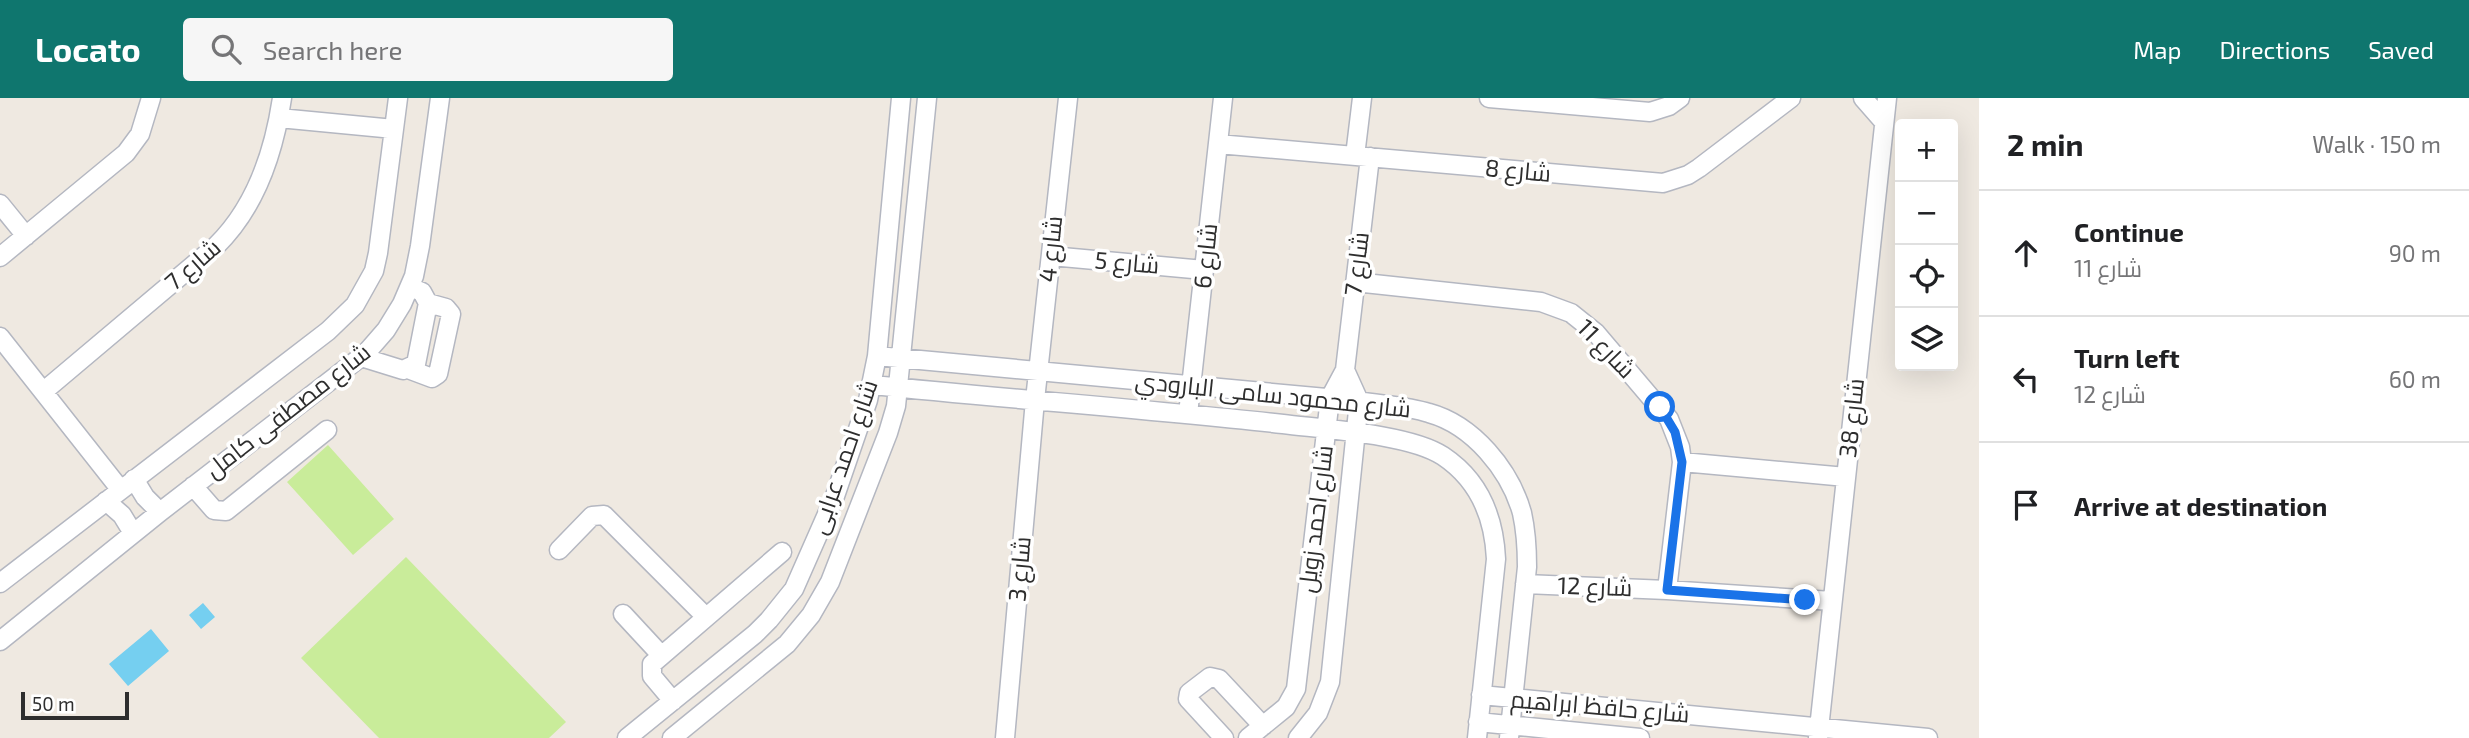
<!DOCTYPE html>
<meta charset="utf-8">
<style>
body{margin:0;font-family:"Exo 2",Cairo,sans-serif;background:#f6f6f6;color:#202124}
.controls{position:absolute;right:21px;top:21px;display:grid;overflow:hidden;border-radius:7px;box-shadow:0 7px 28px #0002}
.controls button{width:63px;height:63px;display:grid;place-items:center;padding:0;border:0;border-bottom:2px solid #e0e0e0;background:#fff;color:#202124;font:35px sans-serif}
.scale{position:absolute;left:21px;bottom:18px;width:108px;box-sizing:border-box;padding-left:7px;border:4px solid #2e2e2e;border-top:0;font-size:19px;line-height:24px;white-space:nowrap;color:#2e2e2e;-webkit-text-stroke:5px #fff;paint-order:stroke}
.stop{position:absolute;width:21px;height:21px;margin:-16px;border:5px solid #1a73e8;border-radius:50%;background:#fff}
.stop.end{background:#1a73e8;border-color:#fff;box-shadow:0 2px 7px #0008}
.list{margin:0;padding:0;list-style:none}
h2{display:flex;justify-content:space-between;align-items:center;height:91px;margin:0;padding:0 28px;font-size:30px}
h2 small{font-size:23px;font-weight:400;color:#757577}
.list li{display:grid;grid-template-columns:46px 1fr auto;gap:21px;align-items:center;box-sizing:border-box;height:126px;padding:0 28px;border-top:2px solid #e0e0e0}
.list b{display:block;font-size:26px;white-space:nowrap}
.list p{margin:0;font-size:23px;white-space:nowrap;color:#757577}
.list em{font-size:23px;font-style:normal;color:#757577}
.icon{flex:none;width:38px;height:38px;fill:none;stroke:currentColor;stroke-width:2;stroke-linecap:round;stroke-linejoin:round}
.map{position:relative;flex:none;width:1979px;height:640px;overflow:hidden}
header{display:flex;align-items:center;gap:42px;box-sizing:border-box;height:98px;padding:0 35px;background:#0f766e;color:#fff}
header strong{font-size:33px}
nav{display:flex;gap:38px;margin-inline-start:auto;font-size:24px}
.search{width:490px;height:63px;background:#f6f6f6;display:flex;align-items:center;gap:18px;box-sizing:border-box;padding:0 24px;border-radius:7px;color:#757577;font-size:26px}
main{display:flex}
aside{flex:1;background:#fff}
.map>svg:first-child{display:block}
.pitch{fill:#c9ec9a}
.water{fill:#75cff0}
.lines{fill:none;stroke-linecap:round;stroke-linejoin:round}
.minor-casing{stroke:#b4b7c1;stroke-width:21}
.minor{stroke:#fff;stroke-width:18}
.route{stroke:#1a73e8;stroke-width:9}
.labels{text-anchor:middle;stroke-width:7;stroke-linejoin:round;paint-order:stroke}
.street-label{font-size:24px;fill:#2e2e2e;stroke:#fff}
</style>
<header>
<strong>Locato</strong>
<div class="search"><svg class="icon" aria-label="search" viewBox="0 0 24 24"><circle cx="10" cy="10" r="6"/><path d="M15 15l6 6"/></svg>Search here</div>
<nav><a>Map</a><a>Directions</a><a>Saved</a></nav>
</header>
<main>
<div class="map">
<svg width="1979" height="640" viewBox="0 0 1979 640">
<rect width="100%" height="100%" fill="#efe9e1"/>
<path class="pitch" d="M328 347 394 421 353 457 287 384Z
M406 459 566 624 549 640H379L301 560Z"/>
<path class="water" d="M203 505 215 519 201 531 189 517Z
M151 531 169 553 128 588 109 566Z"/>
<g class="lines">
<defs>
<path id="minor" d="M1489 0 1650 14 1669 8 1680 0
M1863 0 1884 24
M279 20 394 31
M1218 46 1663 85 1688 77 1699 70 1791 0
M1355 58 1362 0
M0 106 26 138
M1051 158 1204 172
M0 159 126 55 140 36 151 0
M1355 184 1541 204 1571 215 1596 235 1669 321 1680 349 1682 364 1667 492
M0 239 120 391
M877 258 1359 303C1382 307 1407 308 1429 315 1473 327 1510 372 1522 415 1526 433 1527 451 1527 469L1509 640
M361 259 403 272 416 266 428 205 422 194 410 189
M408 271 432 280 438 276 451 216 446 210 428 205
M872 287C1009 301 1146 311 1283 326 1323 331 1410 336 1443 358 1479 382 1494 418 1496 461L1477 640
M44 293 216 148C256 109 274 54 282 0
M1188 316 1223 0
M1682 364 1846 379
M134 381 145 399 160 414
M193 388 214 412 226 413 327 332
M106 403 122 417 133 435
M559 452 592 418 604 417 706 519
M0 485 328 233 355 207 374 173 378 155 398 0
M1525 486 1667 492 1832 503
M623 516 661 557
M0 543 160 414 366 255 386 232 402 206 414 178 420 148 440 0
M1481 597 1928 640
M673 603 652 578V566L782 454
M1478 624 1640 640
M627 640 755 536 769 522 794 491 835 398 868 302 877 258 901 0
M672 640 787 546 811 517 830 484 888 335 896 308 927 0
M1005 640 1035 302 1068 0
M1224 640 1188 601 1189 595 1210 579 1219 581 1263 628
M1248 640 1286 609 1296 591 1330 300 1345 272 1370 59
M1298 640 1318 615 1330 584 1359 303 1345 272
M1818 640 1887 0"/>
</defs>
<use href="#minor" class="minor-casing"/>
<use href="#minor" class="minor"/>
</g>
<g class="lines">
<path class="route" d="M1660 309 1675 334 1682 364 1667 492 1805 502"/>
</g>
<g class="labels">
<g class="street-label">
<text transform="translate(1518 73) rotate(5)" y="8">شارع 8</text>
<text transform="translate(1051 151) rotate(-84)" y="8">شارع 4</text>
<text transform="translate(1206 158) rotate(-84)" y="8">شارع 6</text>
<text transform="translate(1127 165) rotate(5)" y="8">شارع 5</text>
<text transform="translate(1357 166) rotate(-83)" y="8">شارع 7</text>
<text transform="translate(193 167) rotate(-41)" y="8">شارع 7</text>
<text transform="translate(1606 251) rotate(46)" y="8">شارع 11</text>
<text transform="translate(1273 297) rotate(6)" y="8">شارع محمود سامى البارودي</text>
<text transform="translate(288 313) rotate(-38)" y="8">شارع مصطفى كامل</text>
<text transform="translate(1852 320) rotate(-84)" y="8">شارع 38</text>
<text transform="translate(844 359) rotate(-71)" y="8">شارع احمد عرابى</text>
<text transform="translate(1316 421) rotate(-83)" y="8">شارع احمد زويل</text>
<text transform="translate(1020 471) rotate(-85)" y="8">شارع 3</text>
<text transform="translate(1595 489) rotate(2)" y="8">شارع 12</text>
<text transform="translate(1600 609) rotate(5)" y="8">شارع حافظ ابراهيم</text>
</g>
</g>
</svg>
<div class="controls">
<button>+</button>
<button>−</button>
<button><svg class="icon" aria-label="locate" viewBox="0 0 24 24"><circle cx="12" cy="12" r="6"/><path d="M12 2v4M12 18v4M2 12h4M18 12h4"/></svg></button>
<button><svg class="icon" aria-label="layers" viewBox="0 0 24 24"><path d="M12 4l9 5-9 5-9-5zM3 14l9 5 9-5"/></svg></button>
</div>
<div class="scale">50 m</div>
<div class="stop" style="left:1660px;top:309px"></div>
<div class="stop end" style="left:1805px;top:502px"></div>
</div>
<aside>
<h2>2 min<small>Walk · 150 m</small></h2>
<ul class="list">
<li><svg class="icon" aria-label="ahead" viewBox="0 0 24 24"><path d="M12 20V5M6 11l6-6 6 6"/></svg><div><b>Continue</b><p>شارع 11</p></div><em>90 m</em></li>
<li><svg class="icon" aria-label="left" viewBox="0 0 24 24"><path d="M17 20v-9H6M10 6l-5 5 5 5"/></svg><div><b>Turn left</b><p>شارع 12</p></div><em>60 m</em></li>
<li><svg class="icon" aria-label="arrive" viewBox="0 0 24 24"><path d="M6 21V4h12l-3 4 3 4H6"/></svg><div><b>Arrive at destination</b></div></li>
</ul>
</aside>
</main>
